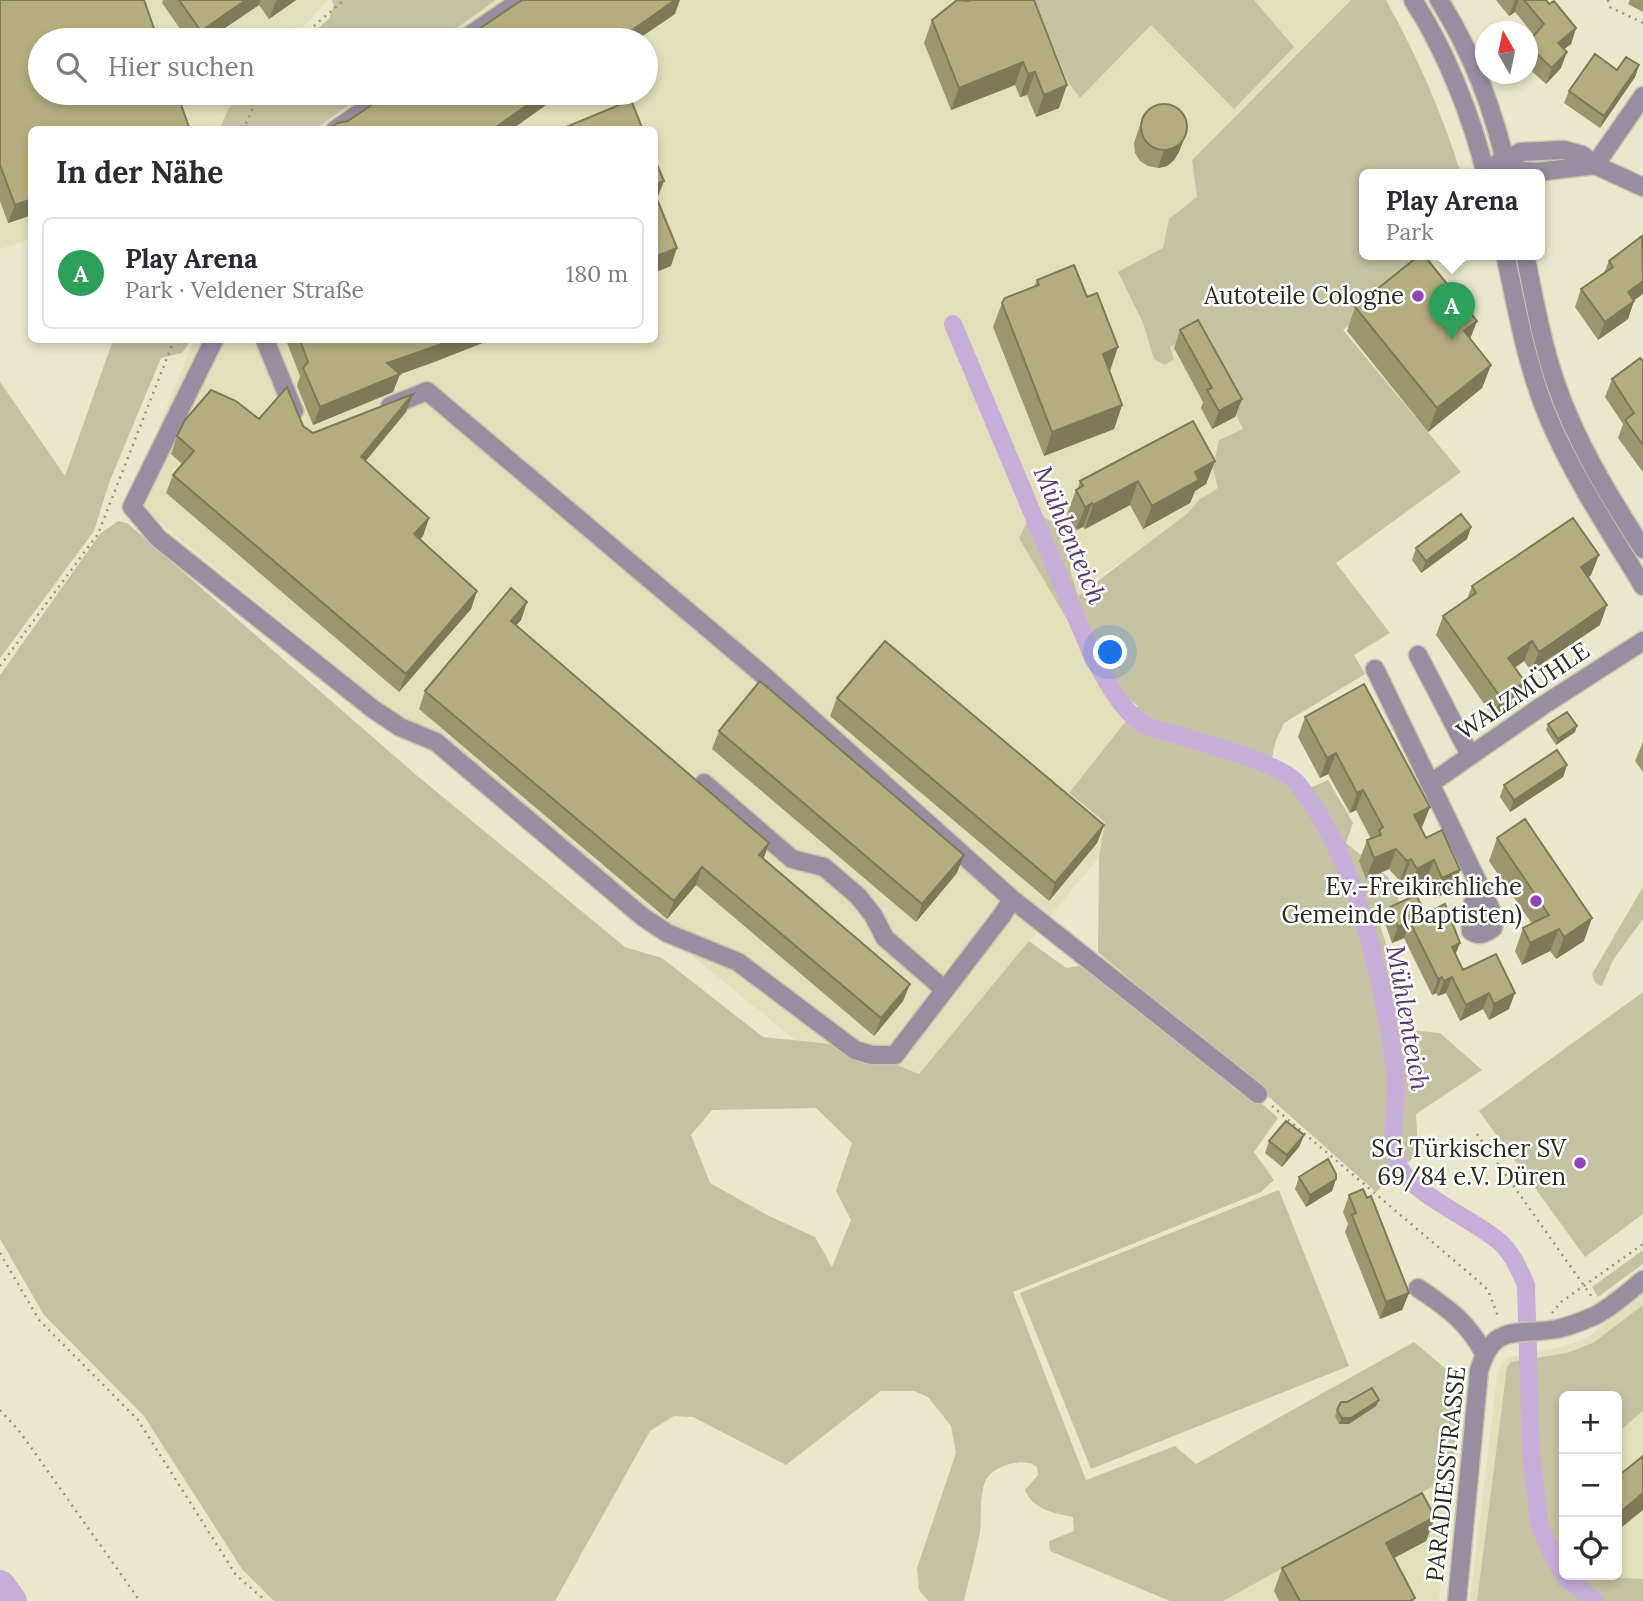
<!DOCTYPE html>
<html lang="de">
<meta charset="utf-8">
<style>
body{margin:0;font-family:Lora,serif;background:#f2f2f3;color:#2b2b33}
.controls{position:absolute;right:21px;bottom:21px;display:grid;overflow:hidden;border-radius:10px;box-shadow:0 4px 10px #0003}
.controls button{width:63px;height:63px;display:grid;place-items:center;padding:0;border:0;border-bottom:2px solid #e1e1e2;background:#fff;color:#2b2b33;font:35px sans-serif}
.compass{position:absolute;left:1475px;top:21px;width:63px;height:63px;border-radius:50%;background:#fff;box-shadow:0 4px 10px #0003;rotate:351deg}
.you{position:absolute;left:1111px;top:653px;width:24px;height:24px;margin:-18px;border:5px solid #fff;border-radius:50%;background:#1a73e8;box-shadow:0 0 0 10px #1a73e833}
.badge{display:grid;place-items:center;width:46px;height:46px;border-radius:50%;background:#9044b5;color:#fff;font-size:23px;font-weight:700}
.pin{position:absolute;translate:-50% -58px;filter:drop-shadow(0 2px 4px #0008)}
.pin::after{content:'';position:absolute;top:37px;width:24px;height:21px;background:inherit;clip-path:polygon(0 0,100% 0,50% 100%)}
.popup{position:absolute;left:1359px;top:169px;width:186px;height:91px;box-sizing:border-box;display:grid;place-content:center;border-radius:10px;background:#fff;filter:drop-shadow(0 2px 5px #0005);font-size:23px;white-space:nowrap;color:#7c7c81}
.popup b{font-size:26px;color:#2b2b33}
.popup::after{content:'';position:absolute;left:50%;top:100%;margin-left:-14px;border:14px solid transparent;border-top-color:#fff}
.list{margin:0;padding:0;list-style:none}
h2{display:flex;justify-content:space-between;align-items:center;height:91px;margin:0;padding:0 28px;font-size:30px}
h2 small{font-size:23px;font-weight:400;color:#7c7c81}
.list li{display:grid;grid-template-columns:46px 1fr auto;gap:21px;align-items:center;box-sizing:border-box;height:112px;margin:0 14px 14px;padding:0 14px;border:2px solid #e1e1e2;border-radius:10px}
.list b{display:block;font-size:26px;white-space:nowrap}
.list p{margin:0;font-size:23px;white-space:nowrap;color:#7c7c81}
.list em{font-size:23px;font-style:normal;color:#7c7c81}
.icon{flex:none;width:38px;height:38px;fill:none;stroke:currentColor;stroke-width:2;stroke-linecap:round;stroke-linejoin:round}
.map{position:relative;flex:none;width:1643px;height:1601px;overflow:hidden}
.search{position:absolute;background:#fff;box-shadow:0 4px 10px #0003;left:28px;top:28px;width:630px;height:77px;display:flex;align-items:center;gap:18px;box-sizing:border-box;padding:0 24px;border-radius:38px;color:#7c7c81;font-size:26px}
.panel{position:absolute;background:#fff;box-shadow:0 4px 10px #0003;left:28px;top:126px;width:630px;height:217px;border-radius:10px}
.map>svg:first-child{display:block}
.built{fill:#e2dfbb;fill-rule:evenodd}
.green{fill:#c5c2a3;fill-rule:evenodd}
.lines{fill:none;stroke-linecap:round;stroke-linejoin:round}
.canal{stroke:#c7add7;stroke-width:18}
.river{stroke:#c7add7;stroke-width:30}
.minor-casing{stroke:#c7c5ad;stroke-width:21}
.path{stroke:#989581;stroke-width:2.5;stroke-dasharray:2 5;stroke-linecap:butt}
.minor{stroke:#998ea0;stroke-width:18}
.wall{fill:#9b966d}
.shaded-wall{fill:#7e7a59}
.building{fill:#b4ae7f;stroke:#7e7a59;stroke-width:2}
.poi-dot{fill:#9044b5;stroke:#fff;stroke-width:2.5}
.labels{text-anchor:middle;stroke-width:5;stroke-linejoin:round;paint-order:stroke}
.poi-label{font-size:24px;fill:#2a291e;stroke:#fff;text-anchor:end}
.street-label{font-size:24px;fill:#2a291e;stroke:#fff}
.water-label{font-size:26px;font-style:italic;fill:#5a386d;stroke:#fff}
</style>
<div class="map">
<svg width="1643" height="1601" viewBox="0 0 1643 1601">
<rect width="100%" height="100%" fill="#eae7cc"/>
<path class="built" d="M0 0H328L291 40H40V93H243L235 102 225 129 32 130 31 239 0 249Z
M371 0H1351L1191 160 1269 473 1087 583 1212 721 886 1114 130 498 194 340H654V130L257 129 289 93H646V40H336Z
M1643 1292V1601H1470L1497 1378 1501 1365 1508 1358 1562 1347 1587 1338ZM1564 1396H1617V1575H1564Z
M1452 1476 1439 1601H1223Z"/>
<path class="green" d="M332 0H496L440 40H304L329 19 334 5Z
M1035 0H1254L1294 47 1234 109 1151 25 1080 98 1067 80Z
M1351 0H1386C1417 56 1442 113 1461 174H1364V254H1439L1343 330 1461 472 1336 563 1390 633 1354 655 1365 674 1284 723 1276 740 1272 758 1299 774 1310 788 1328 780 1353 823 1346 843 1388 877 1404 911 1379 922 1403 997 1410 1030 1440 1033 1482 1070 1416 1114 1418 1153 1376 1192 1261 1090 1098 952 1099 857 1105 822 1069 793 1138 706 1120 692 1098 682 1071 626 1019 538 1029 519 1044 518 1060 525 1069 540 1070 570 1078 596 1188 513 1199 500 1218 488 1213 469 1219 440 1243 429 1197 332 1170 347 1174 359 1165 365 1154 359 1143 323 1118 272 1163 248 1169 219 1197 197 1192 160Z
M244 93H366L315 129H220L228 109Z
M113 340H191L182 353 161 358 109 483 94 531 0 658V382L65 476Z
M118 521 127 523 415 774 625 947 662 958 763 1037 850 1046 919 1074 1029 941 1066 968 1090 964 1097 957 1278 1118 1254 1152 1274 1180 1261 1192 1013 1292 1086 1480 1175 1446 1196 1464 1414 1342 1452 1374 1464 1372 1452 1476 1223 1601H1170L1050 1551 1049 1541 1074 1531 1073 1517C1054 1513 1033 1510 1025 1490L1038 1475 1037 1467C1024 1456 991 1466 985 1482 979 1496 982 1516 980 1531 976 1555 969 1578 964 1601H928L919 1590 917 1568 956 1453 951 1426 928 1397 914 1391H881L786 1465 693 1417 674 1416 650 1431 555 1601H274L242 1569 144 1416 44 1315 0 1239V675L100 534ZM816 1108 852 1143 836 1191 851 1220 832 1267 815 1237 767 1215 710 1183 691 1135 712 1110Z
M1643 887V919L1613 960 1602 986 1595 983 1592 974Z
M1643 992V1214L1585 1257 1479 1111Z
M1279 1190 1349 1366 1091 1469 1020 1293Z
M1643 1250V1264L1598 1297 1592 1287Z
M1643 1305V1411L1617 1433V1396H1564V1500C1561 1524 1564 1550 1564 1575L1643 1579V1601H1477L1507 1367 1511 1362 1567 1353 1593 1343Z"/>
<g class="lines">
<path class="canal" d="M953 324 1092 655C1106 679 1118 706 1141 723 1149 729 1162 730 1171 733 1199 742 1282 763 1298 784 1356 857 1382 977 1395 1068 1399 1098 1388 1133 1398 1163 1408 1193 1478 1221 1502 1244 1513 1255 1520 1271 1526 1285L1531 1455 1540 1527 1555 1560 1566 1578 1595 1601"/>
<path class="river" d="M0 1585 12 1601"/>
<defs>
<path id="minor" d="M1413 0C1446 51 1471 115 1486 174
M1439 0C1472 52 1495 114 1508 174
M463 40 521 0
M335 130 388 93
M1506 161 1522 171 1537 172 1595 165
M1498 163 1506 161 1520 152 1564 150 1582 155 1595 165 1643 187
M1595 165 1643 96
M1505 254C1517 309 1527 368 1549 419 1574 478 1610 531 1643 586
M1525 254C1533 294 1542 343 1555 381 1575 441 1609 496 1643 549
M214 340 132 507 158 538 373 709 400 727 436 742 643 917 667 933 738 962 855 1050 872 1055H895L1003 914 1012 899 763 675 427 391 390 406
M265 340 294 411
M1418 655 1470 755
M1375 669 1495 918 1493 928C1486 933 1480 937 1471 931L1470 919 1477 883
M704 783 792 859 824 867 858 896 873 915 885 938 945 990
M1431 783 1542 706 1643 641
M1012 899 1258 1094
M1418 1288C1447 1308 1467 1321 1484 1353
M1457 1601 1479 1371C1493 1322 1517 1336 1557 1329 1570 1326 1583 1321 1594 1316 1611 1308 1628 1292 1643 1280"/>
</defs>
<use href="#minor" class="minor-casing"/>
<path class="path" d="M1608 0 1610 7 1643 23
M298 40 344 0
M243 130 260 93
M0 666 98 534 174 340
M1272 1106 1476 1279 1488 1290 1499 1319
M1477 1134 1592 1297
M0 1253 39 1320 138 1420 236 1575 266 1601
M1552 1313 1561 1302 1643 1244
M0 1410 20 1432 140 1601"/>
<use href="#minor" class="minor"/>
</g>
<path class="wall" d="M0 0 32 130V215L8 223 0 201Z
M163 0H296L269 19 259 5 207 40H188L162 3Z
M1034 0 1059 108 1036 117 1027 95 1020 97 1015 85 951 110 924 43 932 20 968 1Z
M1496 0H1546L1576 28 1571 44 1564 49 1561 68 1546 84 1528 68V42L1534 35 1515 12 1509 16Z
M1630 0H1643V12L1628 4Z
M1639 65 1635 77 1600 128 1564 103 1569 91 1617 70Z
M1143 116 1179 152 1174 160 1167 166 1158 168 1148 166 1140 161 1135 153 1134 143Z
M1609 261 1634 300 1628 319 1598 340 1575 307 1581 289 1604 273Z
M1037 280 1087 297 1109 371 1122 405 1114 429 1044 456 993 327 1002 303 1034 287Z
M1355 307 1477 321 1470 339 1491 365 1482 388 1428 432 1347 331Z
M1180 330 1242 399 1235 417 1212 429 1201 408 1203 402 1174 348Z
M286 340H490L434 362 400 374 393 392 313 425 297 386 300 376Z
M1643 361V471H1642L1618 438 1623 424 1605 397 1612 379Z
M413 394 406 412 365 462 429 518 423 536 420 539 477 591 471 609 399 692 166 493 173 475 182 464 171 454 177 436 259 419 303 426 313 433Z
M1215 461 1206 484 1195 491 1190 503 1143 529 1130 505 1085 529 1083 527 1076 530 1067 514 1076 490 1078 489 1080 481Z
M1471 527 1467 539 1421 573 1412 560 1416 548Z
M1591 575 1588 578 1600 625 1531 671 1524 661 1515 668 1517 702 1494 718 1436 635 1443 616 1467 599 1472 586Z
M527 602 521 620 516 625 769 843 763 858 910 984 903 1001 874 1036 696 885 667 919 419 709 425 691Z
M837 698 1104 825 1097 843 1049 901 830 716Z
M1305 717 1430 807 1422 827 1421 828 1453 890 1435 898 1426 880 1409 889 1404 879 1400 881 1389 869 1366 879 1359 861 1367 840 1371 839 1356 810 1350 813 1328 774 1320 778 1298 737Z
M1548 724 1575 732 1556 745 1546 730Z
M719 731 957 873 916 922 712 749Z
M1643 742V772L1635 761Z
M1567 765 1563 777 1510 812 1500 797 1504 785Z
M1497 838 1584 941 1556 959 1550 951 1522 965 1515 951 1523 928 1532 924 1489 861Z
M1390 907 1426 914 1460 943 1455 954 1463 970 1509 1009 1489 1020 1483 1009 1460 1021 1446 993 1438 996 1436 993 1432 995 1404 938 1392 943 1385 923Z
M1304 1135 1299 1147 1282 1167 1265 1153 1269 1141Z
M1299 1177 1336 1179 1332 1191 1306 1207 1295 1189Z
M1349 1195 1409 1293 1402 1310 1380 1319 1345 1232 1348 1224 1343 1212Z
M1376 1406 1349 1424H1339L1335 1416 1337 1410Z
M1435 1517 1426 1541 1394 1558 1414 1601H1279L1274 1591 1282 1568Z"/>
<path class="shaded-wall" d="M246 0H260L259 5 207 40H198L201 31Z
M277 0H296L269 19 276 1Z
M675 0H680L675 14 637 40H618Z
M1515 0H1519L1515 12 1509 16Z
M1576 28 1571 44 1552 59 1558 43Z
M1567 52 1561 68 1546 84 1552 68Z
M1023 62 1015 85 951 110 959 88Z
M1639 65 1635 77 1600 128 1604 116Z
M1035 72 1027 95 1020 97 1028 74Z
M1067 85 1059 108 1036 117 1044 95Z
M544 93H563L511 130H492Z
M1186 134 1179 152 1174 160 1167 166 1158 168 1164 150Z
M664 181 657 199 654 200V185Z
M32 199V215L8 223 15 205Z
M677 248 671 266 654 273V257Z
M1643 281V294L1621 310 1628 292Z
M1634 301 1628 319 1598 340 1605 322Z
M1477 321 1468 344 1464 331Z
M453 340H490L434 362 381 381 387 363Z
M1118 347 1110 371 1103 354Z
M1491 365 1482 388 1428 432 1437 408Z
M400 374 393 392 313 425 320 407Z
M413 394 406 412 354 475 361 457Z
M1242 399 1235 417 1212 429 1219 411Z
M1122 405 1114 429 1044 456 1052 432Z
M1215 461 1206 484 1195 491 1190 503 1143 529 1152 506 1195 472Z
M1138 481 1130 505 1085 529 1093 505Z
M1092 503 1083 527 1076 530 1085 507Z
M429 518 423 536 408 552 414 534Z
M1471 527 1467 539 1421 573 1426 561Z
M1599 555 1591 575 1574 587 1581 567Z
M477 591 471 609 399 692 406 674Z
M527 602 521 620 504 639 511 621Z
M1607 605 1600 625 1531 671 1539 652Z
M1532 641 1524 661 1500 677 1508 658Z
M1525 682 1517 702 1494 718 1501 698Z
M1577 726 1575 732 1556 745 1558 739Z
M1336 753 1328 774 1320 778 1327 758Z
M1567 765 1563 777 1510 812 1514 800Z
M1363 790 1356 810 1350 813 1357 793Z
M1430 807 1422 827 1407 836 1414 815Z
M1104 825 1097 843 1049 901 1055 883Z
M769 843 763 861 759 855Z
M1396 849 1389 869 1366 879 1374 858Z
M964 855 957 873 916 922 922 904Z
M1411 859 1404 879 1400 881 1407 861Z
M1434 860 1426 880 1409 889 1417 869Z
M702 867 696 885 667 919 674 901Z
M1460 870 1453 890 1435 898 1442 878Z
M1592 918 1584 941 1556 959 1564 937Z
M1410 922 1404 938 1392 943 1398 927Z
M1559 929 1550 951 1522 965 1530 943Z
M1460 943 1454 958 1452 947Z
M1442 977 1436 993 1432 995 1438 979Z
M1452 977 1446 993 1438 996 1444 981Z
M910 984 903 1001 874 1036 881 1018Z
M1489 993 1483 1009 1460 1021 1466 1005Z
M1515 993 1509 1009 1489 1020 1494 1004Z
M1304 1135 1299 1147 1282 1167 1287 1155Z
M1336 1179 1332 1191 1306 1207 1310 1195Z
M1409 1293 1402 1310 1380 1319 1386 1302Z
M1379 1400 1376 1406 1349 1424H1339L1342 1418Z
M1643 1493V1510L1617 1531V1515Z
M1435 1517 1426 1541 1377 1567 1386 1543Z"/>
<path class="building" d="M0 0H144L158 40H40V93H177L190 130H32V199L15 205 0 165Z
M179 0H246L201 31Z
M522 0H675L618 40H454L465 32 476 31Z
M957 0 968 1 970 0H1034L1067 85 1044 95 1035 72 1028 74 1023 62 959 88 932 20Z
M1524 0H1546L1549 4 1554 1 1576 28 1558 43 1567 52 1552 68 1528 46V42L1544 24Z
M1595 54 1617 70 1626 57 1639 65 1604 116 1569 91Z
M389 93H544L492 130H333L331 127 338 123 348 121Z
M631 100 643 130H559Z
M1141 127a23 23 0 1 1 46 0a23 23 0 1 1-46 0Z
M654 158 664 181 654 185Z
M654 192 677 248 654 257Z
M1642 236 1643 281 1628 292 1634 301 1605 322 1581 289 1613 267 1609 261Z
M1421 254H1423L1477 321 1464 331 1491 365 1437 408 1355 307Z
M1074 265 1087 297 1097 293 1118 347 1103 354 1122 405 1052 432 1002 303 1005 298 1039 285 1037 280Z
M1198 320 1242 399 1219 411 1207 390 1212 388 1180 330Z
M300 340H453L387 363 400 374 320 407 303 368 308 362Z
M1640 358 1643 361V445L1625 420 1634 413 1612 379Z
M287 387 303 426 313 433 413 394 361 457 429 518 414 534 477 591 406 674 173 475 194 451 177 436 185 420 211 390 236 401 259 419Z
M1193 421 1215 461 1195 472 1199 480 1152 506 1138 481 1093 505 1092 503 1085 507 1076 490 1083 486 1080 481Z
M1461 514 1471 527 1426 561 1416 548Z
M1573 518 1599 555 1581 567 1607 605 1539 652 1532 641 1508 658 1525 682 1501 698 1443 616 1476 593 1472 586Z
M511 588 527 602 511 621 769 843 759 855 910 984 881 1018 702 867 674 901 425 691Z
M885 641 1104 825 1055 883 837 698Z
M760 681 964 855 922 904 719 731Z
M1364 684 1430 807 1414 815 1426 838 1442 830 1460 870 1442 878 1434 860 1417 869 1411 859 1407 861 1396 849 1374 858 1367 840 1381 835 1379 830 1383 827 1363 790 1357 793 1336 753 1327 758 1305 717Z
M1567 712 1577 726 1558 739 1548 724Z
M1557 750 1567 765 1514 800 1504 785Z
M1525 819 1592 918 1564 937 1559 929 1530 943 1523 928 1549 915 1497 838Z
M1416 895 1426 914 1445 904 1460 943 1452 947 1463 970 1496 954 1515 993 1494 1004 1489 993 1466 1005 1452 977 1444 981 1442 977 1438 979 1410 922 1398 927 1390 907Z
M1286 1121 1304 1135 1287 1155 1269 1141Z
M1328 1159 1336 1174V1179L1310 1195 1299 1177Z
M1363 1189 1367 1198 1371 1196 1409 1293 1386 1302 1352 1215 1356 1213 1349 1195Z
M1372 1388 1379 1400 1351 1418H1342L1337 1410 1341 1402H1347Z
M1643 1456V1493L1617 1515V1477Z
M1422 1493 1435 1517 1386 1543 1415 1598 1410 1601H1300L1282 1568Z"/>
<g class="poi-dot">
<circle cx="1418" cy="296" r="7"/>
<circle cx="1536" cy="901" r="7"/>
<circle cx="1580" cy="1163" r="7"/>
</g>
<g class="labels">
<g class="poi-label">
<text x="1404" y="304">Autoteile Cologne</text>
<text x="1522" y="895">Ev.-Freikirchliche<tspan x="1522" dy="28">Gemeinde (Baptisten)</tspan></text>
<text x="1566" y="1157">SG Türkischer SV<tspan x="1566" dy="28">69/84 e.V. Düren</tspan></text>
</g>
<g class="street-label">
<text transform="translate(1523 691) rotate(-34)" y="8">WALZMÜHLE</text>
<text transform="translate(1446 1474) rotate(-84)" y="8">PARADIESSTRASSE</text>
</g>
<g class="water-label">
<text transform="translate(1070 535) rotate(67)" y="9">Mühlenteich</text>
<text transform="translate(1408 1018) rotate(80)" y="9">Mühlenteich</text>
</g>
</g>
</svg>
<div class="controls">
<button>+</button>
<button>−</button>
<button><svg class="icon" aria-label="locate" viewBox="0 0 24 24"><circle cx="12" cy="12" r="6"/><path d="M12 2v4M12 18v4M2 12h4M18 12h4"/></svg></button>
</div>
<svg class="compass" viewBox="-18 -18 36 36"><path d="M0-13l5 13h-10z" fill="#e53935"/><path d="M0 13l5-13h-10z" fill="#7c7c81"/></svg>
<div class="you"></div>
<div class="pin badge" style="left:1452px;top:340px;background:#2e9e5b">A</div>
<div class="popup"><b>Play Arena</b>Park</div>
<div class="search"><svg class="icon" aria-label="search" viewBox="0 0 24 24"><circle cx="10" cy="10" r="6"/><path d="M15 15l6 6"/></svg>Hier suchen</div>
<section class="panel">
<h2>In der Nähe<small></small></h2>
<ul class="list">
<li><span class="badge" style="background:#2e9e5b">A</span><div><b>Play Arena</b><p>Park · Veldener Straße</p></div><em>180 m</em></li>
</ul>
</section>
</div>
